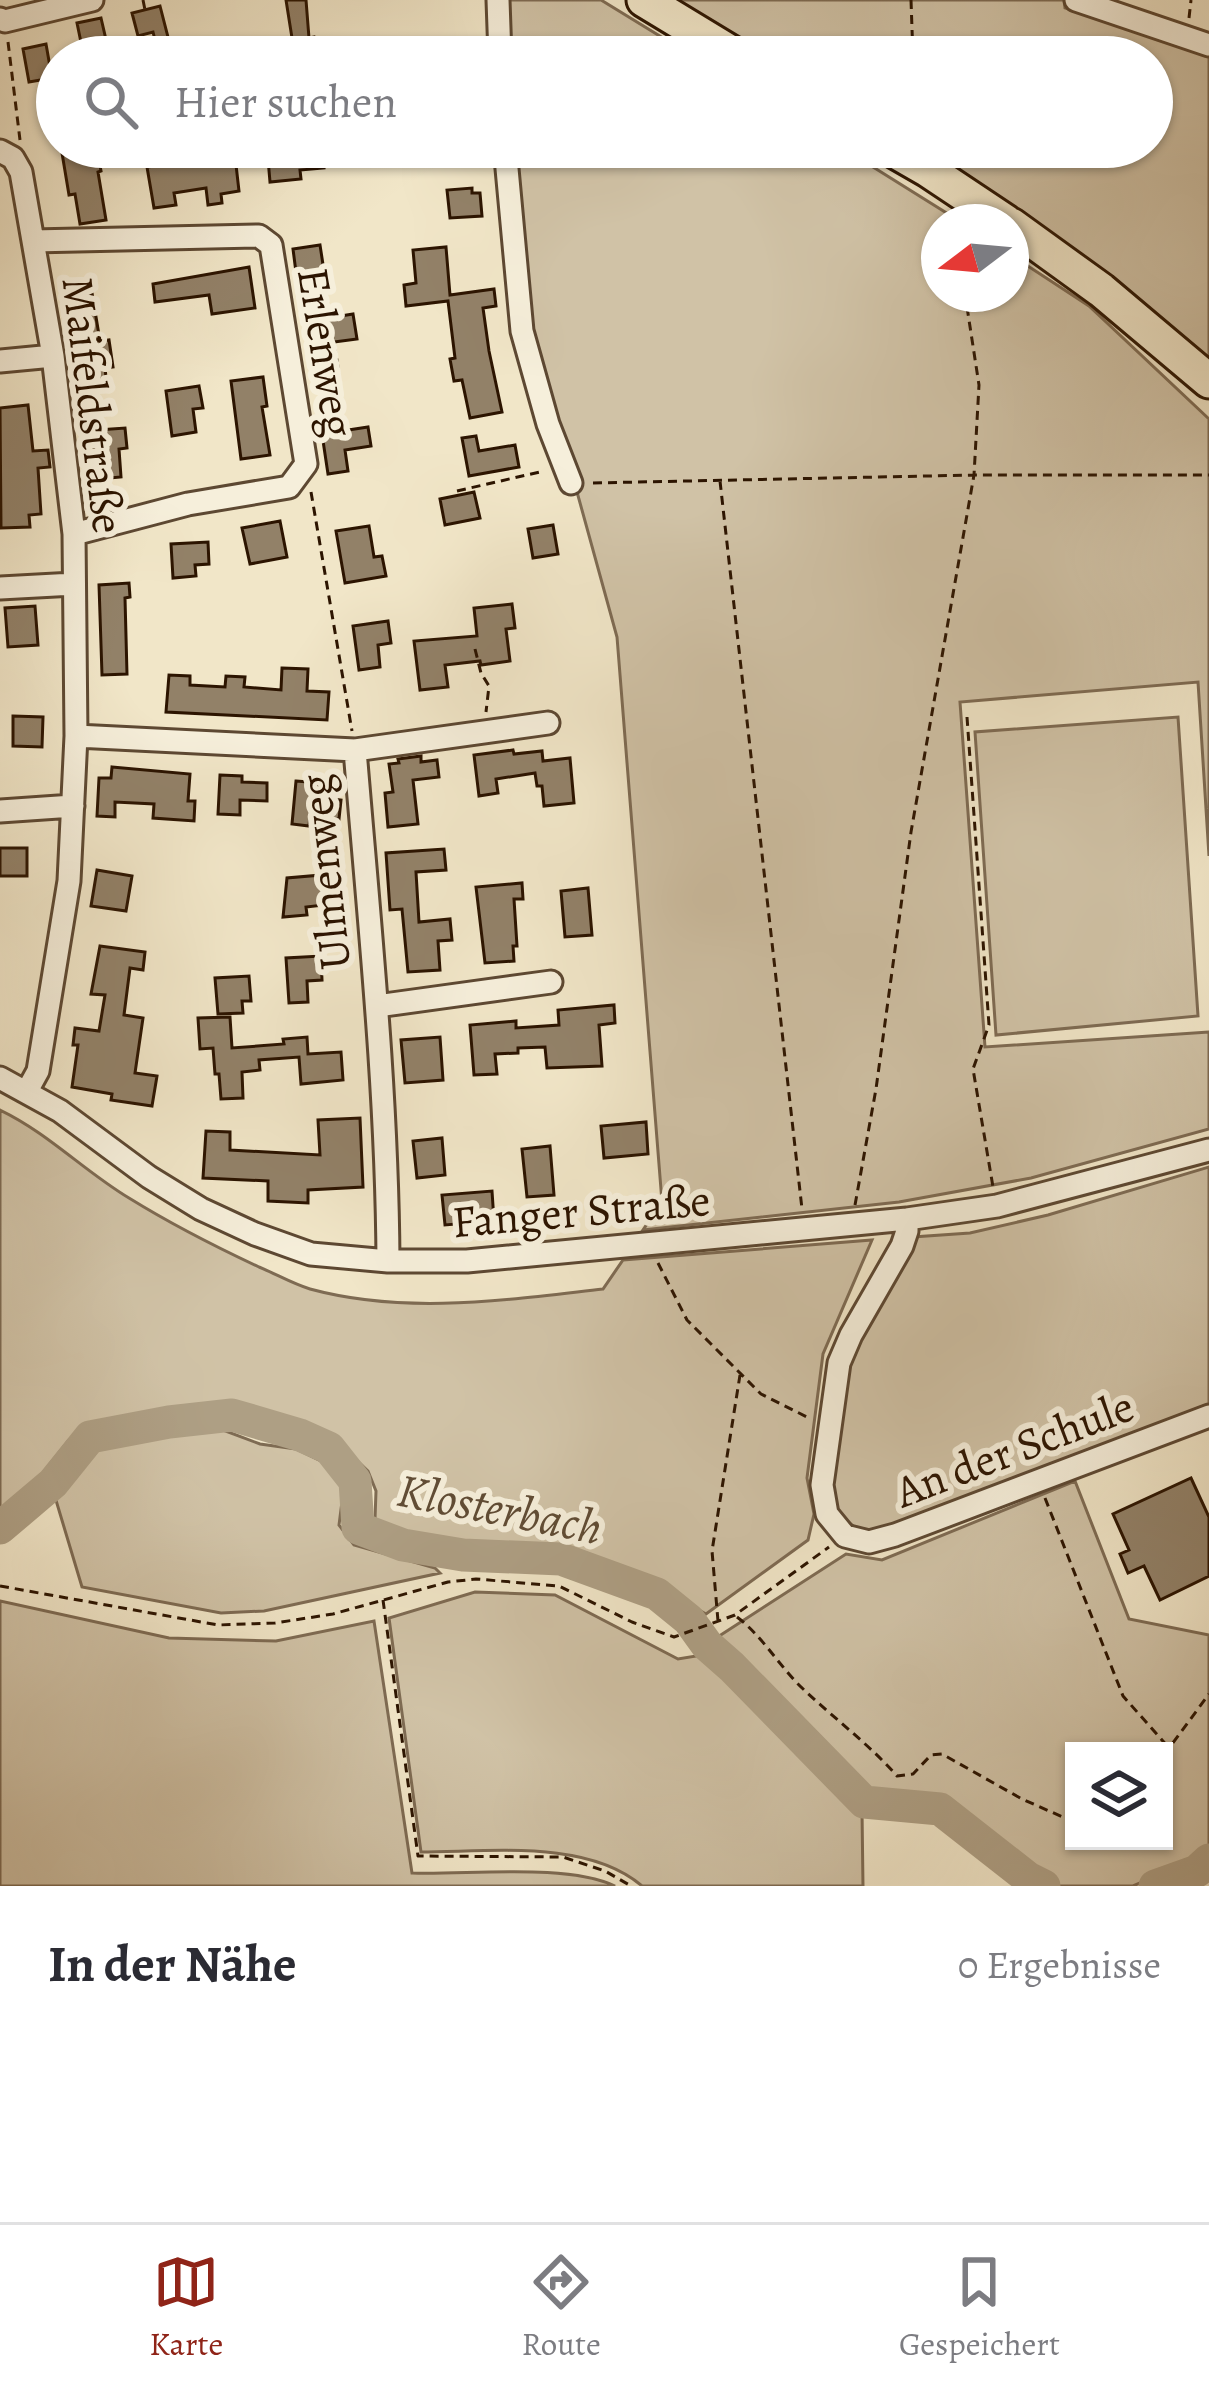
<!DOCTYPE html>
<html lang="de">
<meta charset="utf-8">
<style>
body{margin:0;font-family:Alegreya,serif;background:#f2f2f3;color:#2b2b33}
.controls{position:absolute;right:36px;bottom:36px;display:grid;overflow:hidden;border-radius:0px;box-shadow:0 3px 9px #0004}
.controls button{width:108px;height:108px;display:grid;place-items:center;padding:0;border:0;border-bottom:3px solid #e1e1e2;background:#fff;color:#2b2b33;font:60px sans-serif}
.compass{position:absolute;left:921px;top:204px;width:108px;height:108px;border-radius:50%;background:#fff;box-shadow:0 3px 9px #0004;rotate:254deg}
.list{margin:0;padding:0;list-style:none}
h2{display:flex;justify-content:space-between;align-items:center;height:156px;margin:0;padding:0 48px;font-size:51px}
h2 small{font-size:39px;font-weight:400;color:#7c7c81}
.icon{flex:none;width:66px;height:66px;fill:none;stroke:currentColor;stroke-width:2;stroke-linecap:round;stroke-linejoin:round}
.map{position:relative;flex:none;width:1209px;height:1886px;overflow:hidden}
.search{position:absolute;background:#fff;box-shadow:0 3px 9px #0004;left:36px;right:36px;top:36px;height:132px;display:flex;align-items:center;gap:30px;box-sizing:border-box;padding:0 42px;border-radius:66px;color:#7c7c81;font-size:45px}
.sheet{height:336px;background:#fff}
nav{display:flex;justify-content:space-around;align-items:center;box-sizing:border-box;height:168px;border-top:3px solid #e1e1e2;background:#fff;font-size:33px;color:#7c7c81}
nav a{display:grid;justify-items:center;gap:6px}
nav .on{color:#8f2418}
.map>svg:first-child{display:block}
.green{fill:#d0c2a6;stroke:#7e6b53;stroke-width:3;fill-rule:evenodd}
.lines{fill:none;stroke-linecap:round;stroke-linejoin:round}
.stream{stroke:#7a674f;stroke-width:6}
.river{stroke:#ae9f84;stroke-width:33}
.building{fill:#928168;stroke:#2c1400;stroke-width:3}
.street-casing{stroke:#5d4832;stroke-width:27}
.primary-casing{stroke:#2c1400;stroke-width:39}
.path{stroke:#2c1400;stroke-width:3;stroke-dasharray:9 6;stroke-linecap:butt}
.street{stroke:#f6efdb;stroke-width:21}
.primary{stroke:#f1e6c8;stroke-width:33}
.labels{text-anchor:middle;stroke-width:12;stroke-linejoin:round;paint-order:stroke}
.street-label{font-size:45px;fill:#2c1400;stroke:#f6efdb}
.water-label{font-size:48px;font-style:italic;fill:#604c35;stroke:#f6efdb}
</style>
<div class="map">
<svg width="1209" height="1886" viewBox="0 0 1209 1886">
<rect width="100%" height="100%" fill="#f1e6c8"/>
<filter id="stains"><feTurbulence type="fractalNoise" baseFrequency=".00167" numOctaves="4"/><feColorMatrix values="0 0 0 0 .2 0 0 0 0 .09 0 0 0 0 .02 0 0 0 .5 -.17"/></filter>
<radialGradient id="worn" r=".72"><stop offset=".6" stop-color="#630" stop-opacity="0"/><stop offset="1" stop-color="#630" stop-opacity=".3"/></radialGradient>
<path class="green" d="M504 0H601L694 57H506Z
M674 0H1064L1065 8 1209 56V363L1154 313 1062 241 914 147H1152V57H767Z
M512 147H841L961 222H939V294H1011V255L1089 306 1209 419V856L1198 682 960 702 985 1047 1209 1032V1129L1031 1178 899 1202 643 1230 662 1202 617 637 534 336Z
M1178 717 1198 1016 996 1035 975 732Z
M0 1110C48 1133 84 1171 129 1198 171 1224 214 1246 259 1267 276 1274 293 1284 310 1289 406 1315 505 1300 603 1289L623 1260 872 1240 823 1354 807 1478 814 1514 808 1540 706 1614C650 1583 587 1552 522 1545 506 1544 490 1547 475 1547 442 1545 404 1533 375 1519L376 1491 368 1471 350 1454 325 1434 307 1425 270 1420 242 1408 159 1416 84 1432 69 1440 27 1493 0 1517Z
M1209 1167V1404L883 1530 857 1529 832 1509 829 1491 848 1361 913 1237 970 1233 1048 1215Z
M223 1430 260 1444 296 1449 325 1463 344 1486 339 1525 354 1545 435 1568 440 1573 264 1611 221 1613 82 1587 55 1497 99 1449 163 1434Z
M1075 1481 1129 1619 1209 1635V1851L1204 1856 1133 1886H1058L1007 1857 939 1803 866 1799 713 1640 846 1554 882 1560ZM1074 1751H1164V1841H1074Z
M475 1592 555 1595 678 1659 708 1654 862 1810 863 1886H642C587 1839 490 1852 421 1852L389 1618Z
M0 1601 169 1638 276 1641 374 1621 412 1873C468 1875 567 1863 615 1886H0Z"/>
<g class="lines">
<path class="stream" d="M1197 1871 1200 1877"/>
<path class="river" d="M0 1528 53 1483 90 1437 169 1422 232 1415 300 1435 329 1448 355 1481 358 1528 403 1545 463 1555 561 1559 657 1594 689 1620 707 1645 732 1667 864 1802 940 1809 1028 1878 1044 1886
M1155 1886 1197 1871 1209 1860"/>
</g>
<path class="building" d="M286 0H306L309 38 314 37 318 57H295Z
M160 6 170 45 157 48 153 32 138 36 132 13Z
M101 18 110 57H84L77 23Z
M46 44 52 78 29 82 23 49Z
M61 147H102L104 159 99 160 101 171 98 172 106 220 80 224 75 194 69 195Z
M267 147H322L324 168 300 170 301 179 270 182Z
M235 156 239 191 221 194 222 203 208 205 206 188 174 193 176 205 154 208 147 167Z
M472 188V193H480L482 216 450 218 447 190Z
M320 245 326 284 298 288 293 249Z
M446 247 450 295 494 289 496 306 483 308 489 351 502 412 470 418 462 380 454 381 450 359 455 358 448 301 406 306 404 285 416 283 413 250Z
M249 267 255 308 212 314 209 295 155 302 153 284Z
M92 293 100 341 109 340 113 367 105 368 107 387 80 390 67 298Z
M353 314 357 339 334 342 338 367 314 371 304 322Z
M263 377 267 406 262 407 270 455 241 459 231 381Z
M199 386 203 408 193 409 196 432 172 436 166 391Z
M28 405 33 451 48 450 50 467 38 468 41 514 29 515 30 527 1 528 0 408Z
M368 427 371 446 345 450 348 471 328 474 322 434Z
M125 428 127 448 119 449 121 477 88 480 84 431Z
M476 436 479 451 515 445 519 467 469 476 462 438Z
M474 492 480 518 445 525 440 499Z
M280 521 287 557 250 564 242 528Z
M553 525 558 554 533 558 528 529Z
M369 526 374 557 382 556 386 576 345 583 336 531Z
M208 542 209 564 195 565 196 576 173 578 171 544Z
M129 583 130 597 125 598 127 674 102 675 99 585Z
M512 604 515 628 506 629 510 661 481 665 480 661 445 665 448 687 420 690 414 641 477 636 474 608Z
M35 606 38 645 8 647 5 608Z
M388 621 391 643 378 645 380 667 359 670 353 626Z
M282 668 308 669 307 691 329 692 327 720 166 712 169 675 190 676V685L225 687 226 676 245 677 244 687 281 690Z
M13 716 43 717 42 747 13 746Z
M513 750 514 754 542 751 543 761 570 758 574 803 544 806 542 786H537L535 773 496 779 498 793 479 796 474 755Z
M421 756V762L437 760 439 777 413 780 418 824 388 827 385 793 393 792 389 764 399 763 398 759Z
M112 767 190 774 188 801H195L194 821 153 818 154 804 115 802V817L97 816 99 778H111Z
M220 775 242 776V782L267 783V801L240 800V815L218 814Z
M296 781 333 784 332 799 341 800 339 819 310 816 309 826 292 824Z
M0 848H27V876H0Z
M444 849 446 870 416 872 419 922 450 919 452 940 438 941 440 970 408 972 402 909 390 910 386 853Z
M97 870 132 876 126 911 91 906Z
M322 875 324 905 306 907 307 915 283 917 287 878Z
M522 883 523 899H514L517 946H513L514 961 485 963 476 887Z
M588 888 592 935 565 937 561 891Z
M100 946 145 952 143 970 130 968 124 1015 143 1018 135 1073 157 1076 152 1106 111 1100 112 1094 72 1087 78 1045H73L75 1028 99 1031 105 995 91 994Z
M321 956 322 980 307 981 308 1002 289 1003 286 958Z
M249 976 251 1001H242L243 1013 218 1014 215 978Z
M614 1005 615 1023 599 1025 602 1066 547 1068 545 1047 518 1048V1053L495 1054 497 1074 474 1075 470 1025 516 1021V1028L559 1025 558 1010Z
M230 1017 232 1048 284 1044 283 1039 307 1037 308 1054 341 1052 343 1080 301 1084 299 1057 259 1060 260 1070 242 1072 243 1098 221 1099 219 1074H215L213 1048 200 1049 198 1018Z
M440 1037 443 1080 405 1083 401 1040Z
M360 1118 363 1187 308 1190V1203L268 1201V1181L203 1178 206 1131 230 1132V1150L320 1155 318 1120Z
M646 1122 648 1154 604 1158 601 1126Z
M442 1138 445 1175 417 1178 413 1141Z
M550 1146 554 1195 527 1197 522 1149Z
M492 1191 494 1221 445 1225 442 1195Z
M1191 1478 1209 1517V1576L1160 1600 1144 1566 1128 1573 1120 1554 1129 1550 1113 1514Z"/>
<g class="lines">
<defs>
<path id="street" d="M498 0 500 57
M1076 0 1209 45
M0 19 5 21 92 0
M505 147 522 331 548 424 571 483
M0 151 13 158 21 172 53 356 74 534 76 736 69 881 38 1071 27 1091
M33 241 259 236 271 245 306 464 289 487 188 504 74 534
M0 361 53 356
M0 588 74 584
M76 736 355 750C369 920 387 1090 388 1261
M355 750 548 723
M0 811 73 806
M377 1006 551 982
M0 1078 60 1111 149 1177 201 1209 255 1234 311 1254 388 1261H467L907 1219 997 1206 1209 1150
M907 1219V1231L902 1246 851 1335 839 1363 822 1485 827 1514 845 1536 869 1542 895 1535 1209 1416"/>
<path id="primary" d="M644 0 738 57
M888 147 928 170 1006 222
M1011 225 1101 290 1209 381"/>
</defs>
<use href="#street" class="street-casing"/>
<use href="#primary" class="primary-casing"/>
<path class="path" d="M143 0 145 10
M911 0 913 57
M1189 18 1191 0
M8 42 20 140
M720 481 802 1209
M593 483 974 475H1209
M457 491 544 471
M311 492 352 731
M475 649 481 673 489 686 486 712
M967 717 989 1025 973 1069 993 1187
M855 1205 876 1089 911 832 974 475 979 385 965 294
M658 1263 687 1320 761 1394 811 1419
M1045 1498 1123 1696 1169 1748
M0 1586 218 1625 275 1623 333 1614 448 1582 476 1579 559 1586 632 1622 674 1637 735 1615 829 1547
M383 1600 418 1856 563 1857 605 1871 631 1886
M737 1617C762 1636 778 1664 800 1686 832 1717 868 1743 897 1776L913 1774 931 1755 942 1754 1022 1799 1074 1822
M718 1621 712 1551 740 1375
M1164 1755 1209 1694"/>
<use href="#street" class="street"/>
<use href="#primary" class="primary"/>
</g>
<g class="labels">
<g class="street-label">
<text transform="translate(327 352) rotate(81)" y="16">Erlenweg</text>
<text transform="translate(94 405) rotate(83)" y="16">Maifeldstraße</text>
<text transform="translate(324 872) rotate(-96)" y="16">Ulmenweg</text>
<text transform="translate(581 1210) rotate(-5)" y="16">Fanger Straße</text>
<text transform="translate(1014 1448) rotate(-21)" y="16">An der Schule</text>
</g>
<g class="water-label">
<text transform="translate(500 1508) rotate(11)" y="17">Klosterbach</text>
</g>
</g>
<rect width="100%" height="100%" filter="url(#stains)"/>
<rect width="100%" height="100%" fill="url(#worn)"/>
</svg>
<div class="controls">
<button><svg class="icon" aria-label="layers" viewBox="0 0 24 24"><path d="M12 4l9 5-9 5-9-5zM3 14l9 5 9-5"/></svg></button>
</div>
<svg class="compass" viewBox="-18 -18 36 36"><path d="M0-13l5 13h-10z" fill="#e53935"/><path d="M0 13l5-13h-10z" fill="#7c7c81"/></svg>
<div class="search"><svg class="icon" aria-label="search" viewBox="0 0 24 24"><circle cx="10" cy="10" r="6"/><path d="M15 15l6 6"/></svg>Hier suchen</div>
</div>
<section class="sheet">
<h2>In der Nähe<small>0 Ergebnisse</small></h2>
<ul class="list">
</ul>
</section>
<nav>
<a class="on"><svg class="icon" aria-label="map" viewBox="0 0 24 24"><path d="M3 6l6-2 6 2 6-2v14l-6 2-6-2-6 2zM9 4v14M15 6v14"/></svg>Karte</a>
<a><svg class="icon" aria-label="directions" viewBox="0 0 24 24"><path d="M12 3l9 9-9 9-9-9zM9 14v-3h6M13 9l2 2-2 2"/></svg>Route</a>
<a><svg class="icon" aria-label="saved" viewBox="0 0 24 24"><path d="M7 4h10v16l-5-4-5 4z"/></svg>Gespeichert</a>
</nav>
